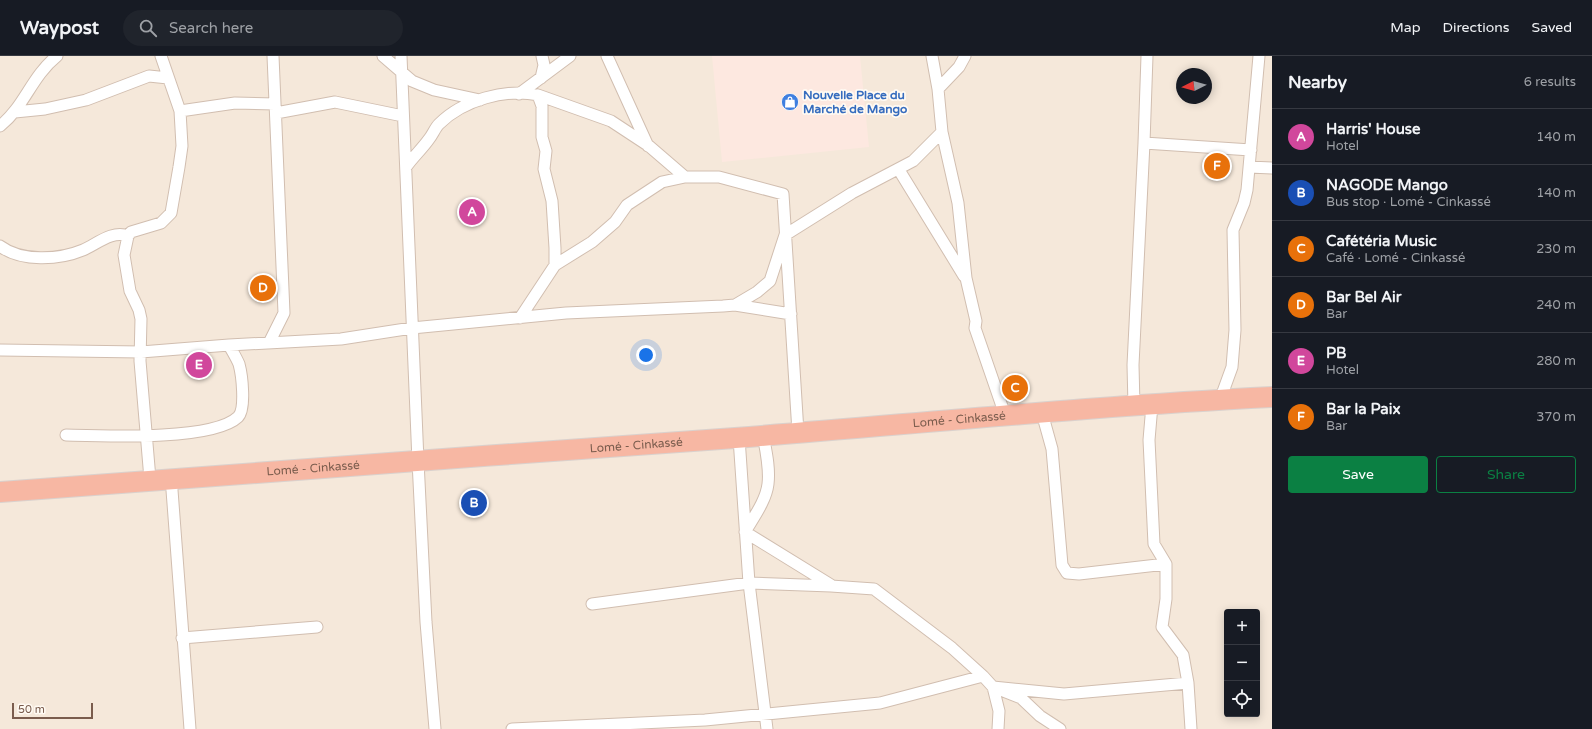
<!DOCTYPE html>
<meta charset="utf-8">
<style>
body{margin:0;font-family:"Varela Round",sans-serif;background:#20242c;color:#f1f3f6}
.controls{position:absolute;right:12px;bottom:12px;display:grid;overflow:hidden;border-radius:4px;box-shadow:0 2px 10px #0003}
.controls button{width:36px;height:36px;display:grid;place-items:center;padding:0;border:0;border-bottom:1px solid #363941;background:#171b24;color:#f1f3f6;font:20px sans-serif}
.compass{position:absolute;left:1176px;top:12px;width:36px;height:36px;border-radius:50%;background:#171b24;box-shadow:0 2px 10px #0003;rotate:264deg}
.scale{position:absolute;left:12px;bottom:10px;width:81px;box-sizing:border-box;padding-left:4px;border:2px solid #7a5c4d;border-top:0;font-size:11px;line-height:14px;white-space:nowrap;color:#7a5c4d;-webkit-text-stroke:3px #fffaf3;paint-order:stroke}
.you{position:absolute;left:646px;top:299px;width:14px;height:14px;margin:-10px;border:3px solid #fff;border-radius:50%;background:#1a73e8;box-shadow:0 0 0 6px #1a73e833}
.badge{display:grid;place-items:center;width:26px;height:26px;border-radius:50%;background:#0b8043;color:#fff;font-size:13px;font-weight:700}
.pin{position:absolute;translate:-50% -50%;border:2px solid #fff;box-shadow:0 1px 4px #0006}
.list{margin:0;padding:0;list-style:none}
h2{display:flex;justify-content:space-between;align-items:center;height:52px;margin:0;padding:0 16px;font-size:17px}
h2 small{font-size:13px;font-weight:400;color:#9ea1a6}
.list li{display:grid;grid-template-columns:26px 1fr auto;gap:12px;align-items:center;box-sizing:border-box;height:56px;padding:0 16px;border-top:1px solid #363941}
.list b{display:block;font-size:15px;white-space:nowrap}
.list p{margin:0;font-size:13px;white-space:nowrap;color:#9ea1a6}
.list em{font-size:13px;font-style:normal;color:#9ea1a6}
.actions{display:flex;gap:8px;padding:12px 16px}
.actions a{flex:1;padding:9px 0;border:1px solid #0b8043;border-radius:4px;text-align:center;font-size:14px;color:#0b8043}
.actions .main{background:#0b8043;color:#fff}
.icon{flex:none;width:22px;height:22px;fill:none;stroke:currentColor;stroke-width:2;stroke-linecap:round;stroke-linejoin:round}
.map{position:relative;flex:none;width:1272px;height:673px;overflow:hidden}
header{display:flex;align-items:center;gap:24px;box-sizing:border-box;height:56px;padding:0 20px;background:#171b24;border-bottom:1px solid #363941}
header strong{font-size:19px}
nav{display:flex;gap:22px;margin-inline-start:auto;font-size:14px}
.search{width:280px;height:36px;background:#20242c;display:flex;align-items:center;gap:10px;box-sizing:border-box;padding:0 14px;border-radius:22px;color:#9ea1a6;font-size:15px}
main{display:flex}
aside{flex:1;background:#171b24}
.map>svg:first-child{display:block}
.residential{fill:#f5e8da;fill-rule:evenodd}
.commercial{fill:#fde8e0}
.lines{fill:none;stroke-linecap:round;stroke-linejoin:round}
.street-casing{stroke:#d1beb0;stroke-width:13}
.highway-casing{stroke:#dad1cd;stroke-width:22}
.street{stroke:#fff;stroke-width:11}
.highway{stroke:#f7b7a3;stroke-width:20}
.labels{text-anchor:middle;stroke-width:3.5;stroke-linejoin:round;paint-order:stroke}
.shop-label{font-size:12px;font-weight:bold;fill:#366cbe;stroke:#fffaf3;text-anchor:start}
.street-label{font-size:12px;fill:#7a5c4d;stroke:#fffaf3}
</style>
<header>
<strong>Waypost</strong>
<div class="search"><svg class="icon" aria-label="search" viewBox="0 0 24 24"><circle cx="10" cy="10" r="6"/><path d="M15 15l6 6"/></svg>Search here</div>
<nav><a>Map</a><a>Directions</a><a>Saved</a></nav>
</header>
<main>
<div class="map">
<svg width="1272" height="673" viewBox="0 0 1272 673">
<rect width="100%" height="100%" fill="#fdf6ec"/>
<path class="residential" d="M0 0H1272V673H0ZM1182 18H1206V42H1182ZM1227 556H1257V658H1227Z"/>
<path class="commercial" d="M712 0H860L869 91 722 106Z"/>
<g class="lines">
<defs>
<path id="street" d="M383 0 412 25 434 34 480 44
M401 0 418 405 426 566 435 673
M607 0 648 90
M932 0 938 33 942 76 958 147 966 222 976 265 975 272 1005 359
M541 22 544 9 542 0
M938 33 959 11 965 0
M519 38 570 0
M538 39 611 65 649 90 685 121
M180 55 235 47 275 48
M15 56 45 53 86 44 149 20 168 22
M276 57 335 46 403 60
M0 70C25 50 31 21 57 0
M1144 87 1251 94
M406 111C413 101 422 93 429 83 433 78 435 72 439 68 463 44 506 32 538 39L542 50V81L546 95 544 113 552 145 555 192V209
M1249 111 1272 112
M899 114 964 220
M0 190C21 206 59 204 83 194 97 188 112 174 128 180
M735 249 757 236 770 225 785 179 852 137 913 105 942 76
M520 262 555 209 592 186 615 166 627 149 662 126 685 121H719L783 138 798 376
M269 287 284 257 273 0
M0 294 141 296 229 289 341 283 412 272 566 257 723 250 735 249 791 258
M1220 344 1232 311 1235 274 1233 174 1244 147 1247 134 1259 0
M1152 349 1149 384 1154 488 1166 508V543L1162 571 1183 599 1188 627 1191 673
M1134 350 1133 309 1144 87 1147 0
M1042 357 1052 393 1062 509 1067 517 1079 518 1166 508
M66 379C102 380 213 385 238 361 246 353 242 319 239 308 236 301 232 295 229 289
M763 379C766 395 770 412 768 428 766 445 753 462 745 476L831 529
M739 382 749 527 767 673
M171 421 190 673
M150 423 140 305 141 263 139 254 130 235 124 199 128 180 131 176 161 167 171 157 179 111 182 90 180 55 161 0
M592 548 749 527 831 530 874 533 952 592 983 620 993 631 1021 642 1040 660 1060 673
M182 582 317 571
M512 673 705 664 880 647 983 620
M998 673 999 655 993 631 1064 638 1188 627"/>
<g id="highway">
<path id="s1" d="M0 436C245 416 490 400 735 382 914 368 1093 350 1272 341"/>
</g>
</defs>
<use href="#street" class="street-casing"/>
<use href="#highway" class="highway-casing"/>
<use href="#street" class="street"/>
<use href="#highway" class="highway"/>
</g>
<defs>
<symbol id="shop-disc" viewBox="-11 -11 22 22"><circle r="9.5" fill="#3f7fe0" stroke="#fffaf3"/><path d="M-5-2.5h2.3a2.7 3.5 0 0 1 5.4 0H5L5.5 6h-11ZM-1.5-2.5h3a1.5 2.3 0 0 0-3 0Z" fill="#fff"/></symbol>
</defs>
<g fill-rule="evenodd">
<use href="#shop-disc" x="780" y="36" width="20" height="20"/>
</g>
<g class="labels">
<g class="shop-label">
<text x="803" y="43">Nouvelle Place du<tspan x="803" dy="14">Marché de Mango</tspan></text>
</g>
<g class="street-label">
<text dy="4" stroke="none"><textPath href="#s1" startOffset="962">Lomé - Cinkassé</textPath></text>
<text dy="4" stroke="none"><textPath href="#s1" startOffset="638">Lomé - Cinkassé</textPath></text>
<text dy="4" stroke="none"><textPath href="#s1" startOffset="314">Lomé - Cinkassé</textPath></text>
</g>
</g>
</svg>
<div class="controls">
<button>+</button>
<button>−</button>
<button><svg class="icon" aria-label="locate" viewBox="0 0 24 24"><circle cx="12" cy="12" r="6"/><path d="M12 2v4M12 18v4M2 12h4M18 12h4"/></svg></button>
</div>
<svg class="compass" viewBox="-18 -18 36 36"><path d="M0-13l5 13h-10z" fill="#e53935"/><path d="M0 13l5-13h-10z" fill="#9ea1a6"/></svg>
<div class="scale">50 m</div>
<div class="you"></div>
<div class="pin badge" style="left:472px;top:156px;background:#d1479c">A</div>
<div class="pin badge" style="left:474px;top:447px;background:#1a4fb4">B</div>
<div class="pin badge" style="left:1015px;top:332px;background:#e8710a">C</div>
<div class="pin badge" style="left:263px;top:232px;background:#e8710a">D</div>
<div class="pin badge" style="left:199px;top:309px;background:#d1479c">E</div>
<div class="pin badge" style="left:1217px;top:110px;background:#e8710a">F</div>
</div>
<aside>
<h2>Nearby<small>6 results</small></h2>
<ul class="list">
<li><span class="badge" style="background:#d1479c">A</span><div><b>Harris' House</b><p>Hotel</p></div><em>140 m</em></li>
<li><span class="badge" style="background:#1a4fb4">B</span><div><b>NAGODE Mango</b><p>Bus stop · Lomé - Cinkassé</p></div><em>140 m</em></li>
<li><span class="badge" style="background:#e8710a">C</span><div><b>Cafétéria Music</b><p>Café · Lomé - Cinkassé</p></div><em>230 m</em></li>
<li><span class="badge" style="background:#e8710a">D</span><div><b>Bar Bel Air</b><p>Bar</p></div><em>240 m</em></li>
<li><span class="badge" style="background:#d1479c">E</span><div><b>PB</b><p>Hotel</p></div><em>280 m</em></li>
<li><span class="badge" style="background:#e8710a">F</span><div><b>Bar la Paix</b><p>Bar</p></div><em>370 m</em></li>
</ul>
<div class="actions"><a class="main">Save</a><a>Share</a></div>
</aside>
</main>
